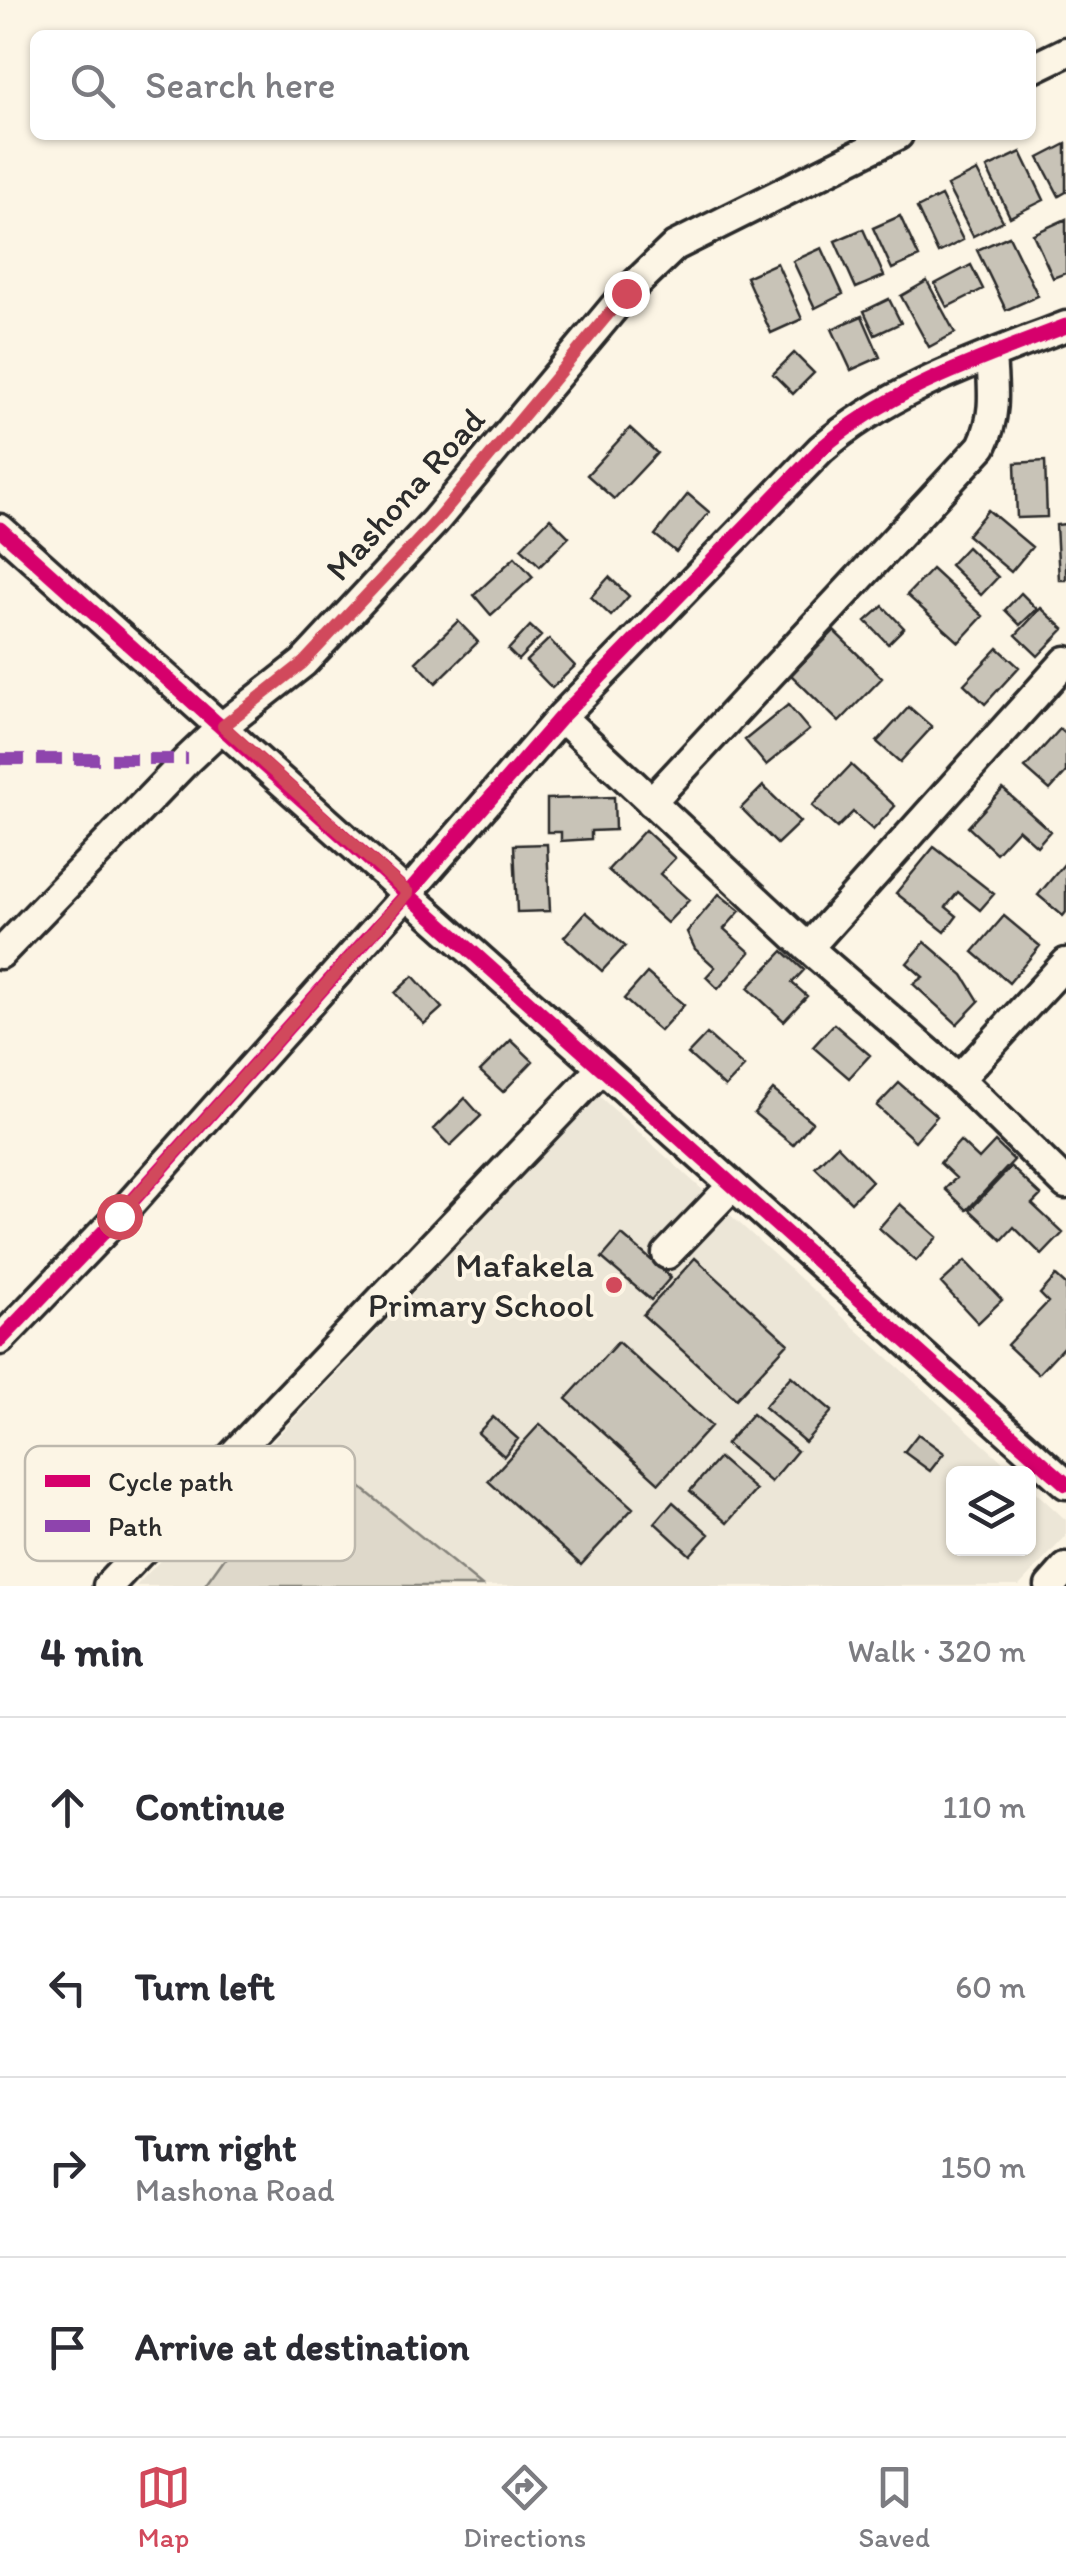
<!DOCTYPE html>
<meta charset="utf-8">
<style>
body{margin:0;font-family:Itim,sans-serif;background:#f7f7f7;color:#2b2b33}
.controls{position:absolute;right:30px;bottom:30px;display:grid;overflow:hidden;border-radius:15px;box-shadow:0 2px 8px #0004}
.controls button{width:90px;height:90px;display:grid;place-items:center;padding:0;border:0;border-bottom:2px solid #e1e1e2;background:#fff;color:#2b2b33;font:50px sans-serif}
.stop{position:absolute;width:30px;height:30px;margin:-22px;border:8px solid #d1495b;border-radius:50%;background:#fff}
.stop.end{background:#d1495b;border-color:#fff;box-shadow:0 2px 10px #0008}
.list{margin:0;padding:0;list-style:none}
h2{display:flex;justify-content:space-between;align-items:center;height:130px;margin:0;padding:0 40px;font-size:42px}
h2 small{font-size:32px;font-weight:400;color:#7c7c81}
.list li{display:grid;grid-template-columns:65px 1fr auto;gap:30px;align-items:center;box-sizing:border-box;height:180px;padding:0 40px;border-top:2px solid #e1e1e2}
.list b{display:block;font-size:38px;white-space:nowrap}
.list p{margin:0;font-size:32px;white-space:nowrap;color:#7c7c81}
.list em{font-size:32px;font-style:normal;color:#7c7c81}
.icon{flex:none;width:55px;height:55px;fill:none;stroke:currentColor;stroke-width:2;stroke-linecap:round;stroke-linejoin:round}
.map{position:relative;flex:none;width:1066px;height:1586px;overflow:hidden}
.search{position:absolute;background:#fff;box-shadow:0 2px 8px #0004;left:30px;right:30px;top:30px;height:110px;display:flex;align-items:center;gap:25px;box-sizing:border-box;padding:0 35px;border-radius:15px;color:#7c7c81;font-size:38px}
.sheet{height:850px;background:#fff}
nav{display:flex;justify-content:space-around;align-items:center;box-sizing:border-box;height:140px;border-top:2px solid #e1e1e2;background:#fff;font-size:28px;color:#7c7c81}
nav a{display:grid;justify-items:center;gap:5px}
nav .on{color:#d1495b}
.map>svg:first-child{display:block}
.built{fill:#ece6d7}
.green{fill:#ded8ca;stroke:#84827a;stroke-width:2.5}
.building{fill:#c8c3b7;stroke:#2b2b2b;stroke-width:2.5}
.lines{fill:none;stroke-linecap:round;stroke-linejoin:round}
.minor-casing{stroke:#2b2b2b;stroke-width:35}
.minor{stroke:#fcf5e5;stroke-width:28}
.quiet{stroke:#8e44ad;stroke-width:12;stroke-dasharray:25 12;stroke-linecap:butt}
.cycleway-casing{stroke:#fcf5e5;stroke-width:21}
.cycleway{stroke:#d6006c;stroke-width:15}
.route{stroke:#d1495b;stroke-width:12}
.poi-dot{fill:#d1495b;stroke:#fcf5e5;stroke-width:4}
.labels{text-anchor:middle;stroke-width:8;stroke-linejoin:round;paint-order:stroke}
.street-label{font-size:35px;fill:#2b2b2b;stroke:#fcf5e5}
.poi-label{font-size:35px;fill:#2b2b2b;stroke:#fcf5e5;text-anchor:end}
.key{fill:#fcf5e5;stroke:#bdb8ad;stroke-width:2.5}
.key-label{font-size:28px;fill:#2b2b2b}
</style>
<div class="map">
<svg width="1066" height="1586" viewBox="0 0 1066 1586">
<rect width="100%" height="100%" fill="#fcf5e5"/>
<filter id="ink" filterUnits="userSpaceOnUse"><feTurbulence type="fractalNoise" baseFrequency=".01" numOctaves="2"/><feDisplacementMap in="SourceGraphic" scale="20" xChannelSelector="R" yChannelSelector="G"/><feConvolveMatrix kernelMatrix="1 2 1 2 8 2 1 2 1" color-interpolation-filters="sRGB"/></filter>
<g filter="url(#ink)">
<path class="built" d="M599 1096 1015 1473 954 1474V1549H1028L1029 1486 1066 1520V1536L1019 1586H136Z"/>
<path class="green" d="M337 1468 482 1586H204L247 1526Z"/>
<path class="building" d="M1066 144V192L1059 196 1039 158Z
M1021 152 1044 200 1010 217 987 168Z
M977 171 1003 221 973 236 947 186Z
M941 196 963 240 938 253 917 208Z
M900 216 919 257 892 269 873 228Z
M1066 219V273L1053 278 1033 234Z
M863 229 884 276 856 288 835 241Z
M1009 236 1038 296 1006 310 977 250Z
M822 248 843 294 815 308 793 261Z
M777 263 802 319 771 333 746 277Z
M971 265 983 289 947 307 935 284Z
M927 281 955 333 929 347 901 296Z
M889 299 901 323 875 335 864 311Z
M862 316 880 357 851 370 832 329Z
M794 353 814 373 793 394 773 374Z
M630 428 657 453 614 499 587 475Z
M1045 461 1047 517 1017 518 1015 463Z
M688 494 709 512 676 552 655 535Z
M988 510 1032 547 1011 572 967 535Z
M550 518 569 537 540 566 521 548Z
M1066 524V580H1059L1056 525Z
M967 547 998 577 981 595 950 565Z
M515 557 533 577 491 615 474 595Z
M932 569 983 616 959 642 907 595Z
M609 577 629 596 611 616 591 597Z
M1021 593 1037 609 1020 625 1005 610Z
M883 606 904 628 888 644 866 621Z
M1041 608 1064 629 1038 656 1016 635Z
M458 621 478 642 436 683 416 662Z
M530 626 541 636 518 660 508 650Z
M834 631 882 678 839 722 791 675Z
M549 639 575 666 552 688 526 661Z
M998 648 1019 667 985 704 964 684Z
M788 705 809 730 766 765 745 740Z
M909 707 932 727 900 762 877 742Z
M1060 729 1066 734V772L1050 790 1025 768Z
M851 765 895 806 873 830 853 812 837 828 812 806Z
M763 786 800 822 777 844 741 808Z
M1003 789 1050 831 1037 846 1018 829 996 853 968 827Z
M614 797 615 830 591 831V839L561 841V832H547V799Z
M645 830 675 858 660 874 689 900 667 923 608 870Z
M547 844 550 911 517 912 514 845Z
M934 847 994 894 980 910 958 892 946 907 957 916 945 932 896 893Z
M1066 862V912L1063 916 1038 895Z
M719 894 740 911 724 929 750 952 718 989 706 977 715 967 695 949 687 932Z
M586 912 625 946 602 971 564 937Z
M1004 916 1040 946 1009 983 973 952Z
M925 942 963 975 979 1001 957 1024 913 984 923 977 907 963Z
M783 951 804 970 792 983 807 996 784 1021 748 988Z
M647 973 684 1005 660 1031 624 999Z
M413 976 442 1008 424 1024 395 993Z
M834 1024 870 1055 849 1078 813 1047Z
M707 1034 744 1067 725 1087 688 1054Z
M511 1040 533 1061 503 1092 480 1071Z
M899 1083 937 1116 915 1141 877 1106Z
M773 1090 812 1122 793 1145 754 1113Z
M465 1098 481 1116 450 1146 434 1129Z
M960 1141 979 1159 995 1142 1014 1160 967 1210 945 1189 956 1178 940 1163Z
M837 1145 872 1181 851 1202 815 1167Z
M1011 1167 1041 1195 1032 1204 1063 1233 1042 1255 1014 1227 1002 1240 970 1210Z
M900 1204 937 1237 916 1261 879 1228Z
M622 1235 671 1277 651 1300 602 1258Z
M695 1258 788 1343 736 1399 643 1315Z
M965 1261 1002 1300 978 1323 941 1283Z
M1056 1276 1066 1285V1344L1038 1374 1007 1345 1048 1302 1040 1294Z
M618 1342 711 1426 659 1483 566 1399Z
M791 1376 832 1411 805 1442 764 1407Z
M752 1414 797 1451 771 1482 726 1444Z
M493 1417 518 1439 504 1456 478 1433Z
M540 1424 633 1508 581 1565 488 1481Z
M918 1434 944 1453 930 1471 904 1452Z
M719 1458 756 1490 727 1523 690 1491Z
M673 1502 709 1534 690 1555 655 1523Z"/>
<g class="lines">
<defs>
<path id="minor" d="M1031 69 1066 52
M0 529 1066 1484
M561 717 808 948 959 1079 1066 1184
M651 802 982 446C997 415 993 389 991 355
M808 948 1066 661
M0 954 188 759 223 726 303 663 435 521 626 293 675 246 898 135
M959 1079 1066 963
M667 1254 732 1186
M0 1340 119 1216 408 893 561 717 821 449C891 388 981 359 1066 326
M108 1586 602 1068
M1050 1586 1066 1568"/>
</defs>
<use href="#minor" class="minor-casing"/>
<use href="#minor" class="minor"/>
<path class="quiet" d="M0 759H188"/>
<defs>
<path id="cycleway" d="M0 529 1066 1484
M0 1340 119 1216 408 893 561 717 821 449C891 388 981 359 1066 326"/>
</defs>
<use href="#cycleway" class="cycleway-casing"/>
<use href="#cycleway" class="cycleway"/>
</g>
</g>
<g class="lines" filter="url(#ink)">
<path class="route" d="M119 1216 408 893 223 726 303 663 435 522 626 293"/>
</g>
<circle class="poi-dot" cx="614" cy="1285" r="10"/>
<g class="labels">
<g class="street-label">
<text transform="translate(405 494) rotate(-48)" y="12">Mashona Road</text>
</g>
<g class="poi-label">
<text x="594" y="1277">Mafakela<tspan x="594" dy="40">Primary School</tspan></text>
</g>
</g>
<rect x="25" y="1446" width="330" height="115" rx="15" class="key"/>
<rect x="45" y="1475" width="45" height="12" fill="#d6006c"/>
<rect x="45" y="1520" width="45" height="12" fill="#8e44ad"/>
<g class="key-label">
<text x="108" y="1491">Cycle path</text>
<text x="108" y="1536">Path</text>
</g>
</svg>
<div class="controls">
<button><svg class="icon" aria-label="layers" viewBox="0 0 24 24"><path d="M12 4l9 5-9 5-9-5zM3 14l9 5 9-5"/></svg></button>
</div>
<div class="stop" style="left:119px;top:1216px"></div>
<div class="stop end" style="left:626px;top:293px"></div>
<div class="search"><svg class="icon" aria-label="search" viewBox="0 0 24 24"><circle cx="10" cy="10" r="6"/><path d="M15 15l6 6"/></svg>Search here</div>
</div>
<section class="sheet">
<h2>4 min<small>Walk · 320 m</small></h2>
<ul class="list">
<li><svg class="icon" aria-label="ahead" viewBox="0 0 24 24"><path d="M12 20V5M6 11l6-6 6 6"/></svg><div><b>Continue</b></div><em>110 m</em></li>
<li><svg class="icon" aria-label="left" viewBox="0 0 24 24"><path d="M17 20v-9H6M10 6l-5 5 5 5"/></svg><div><b>Turn left</b></div><em>60 m</em></li>
<li><svg class="icon" aria-label="right" viewBox="0 0 24 24"><path d="M7 20v-9h11M14 6l5 5-5 5"/></svg><div><b>Turn right</b><p>Mashona Road</p></div><em>150 m</em></li>
<li><svg class="icon" aria-label="arrive" viewBox="0 0 24 24"><path d="M6 21V4h12l-3 4 3 4H6"/></svg><div><b>Arrive at destination</b></div></li>
</ul>
</section>
<nav>
<a class="on"><svg class="icon" aria-label="map" viewBox="0 0 24 24"><path d="M3 6l6-2 6 2 6-2v14l-6 2-6-2-6 2zM9 4v14M15 6v14"/></svg>Map</a>
<a><svg class="icon" aria-label="directions" viewBox="0 0 24 24"><path d="M12 3l9 9-9 9-9-9zM9 14v-3h6M13 9l2 2-2 2"/></svg>Directions</a>
<a><svg class="icon" aria-label="saved" viewBox="0 0 24 24"><path d="M7 4h10v16l-5-4-5 4z"/></svg>Saved</a>
</nav>
